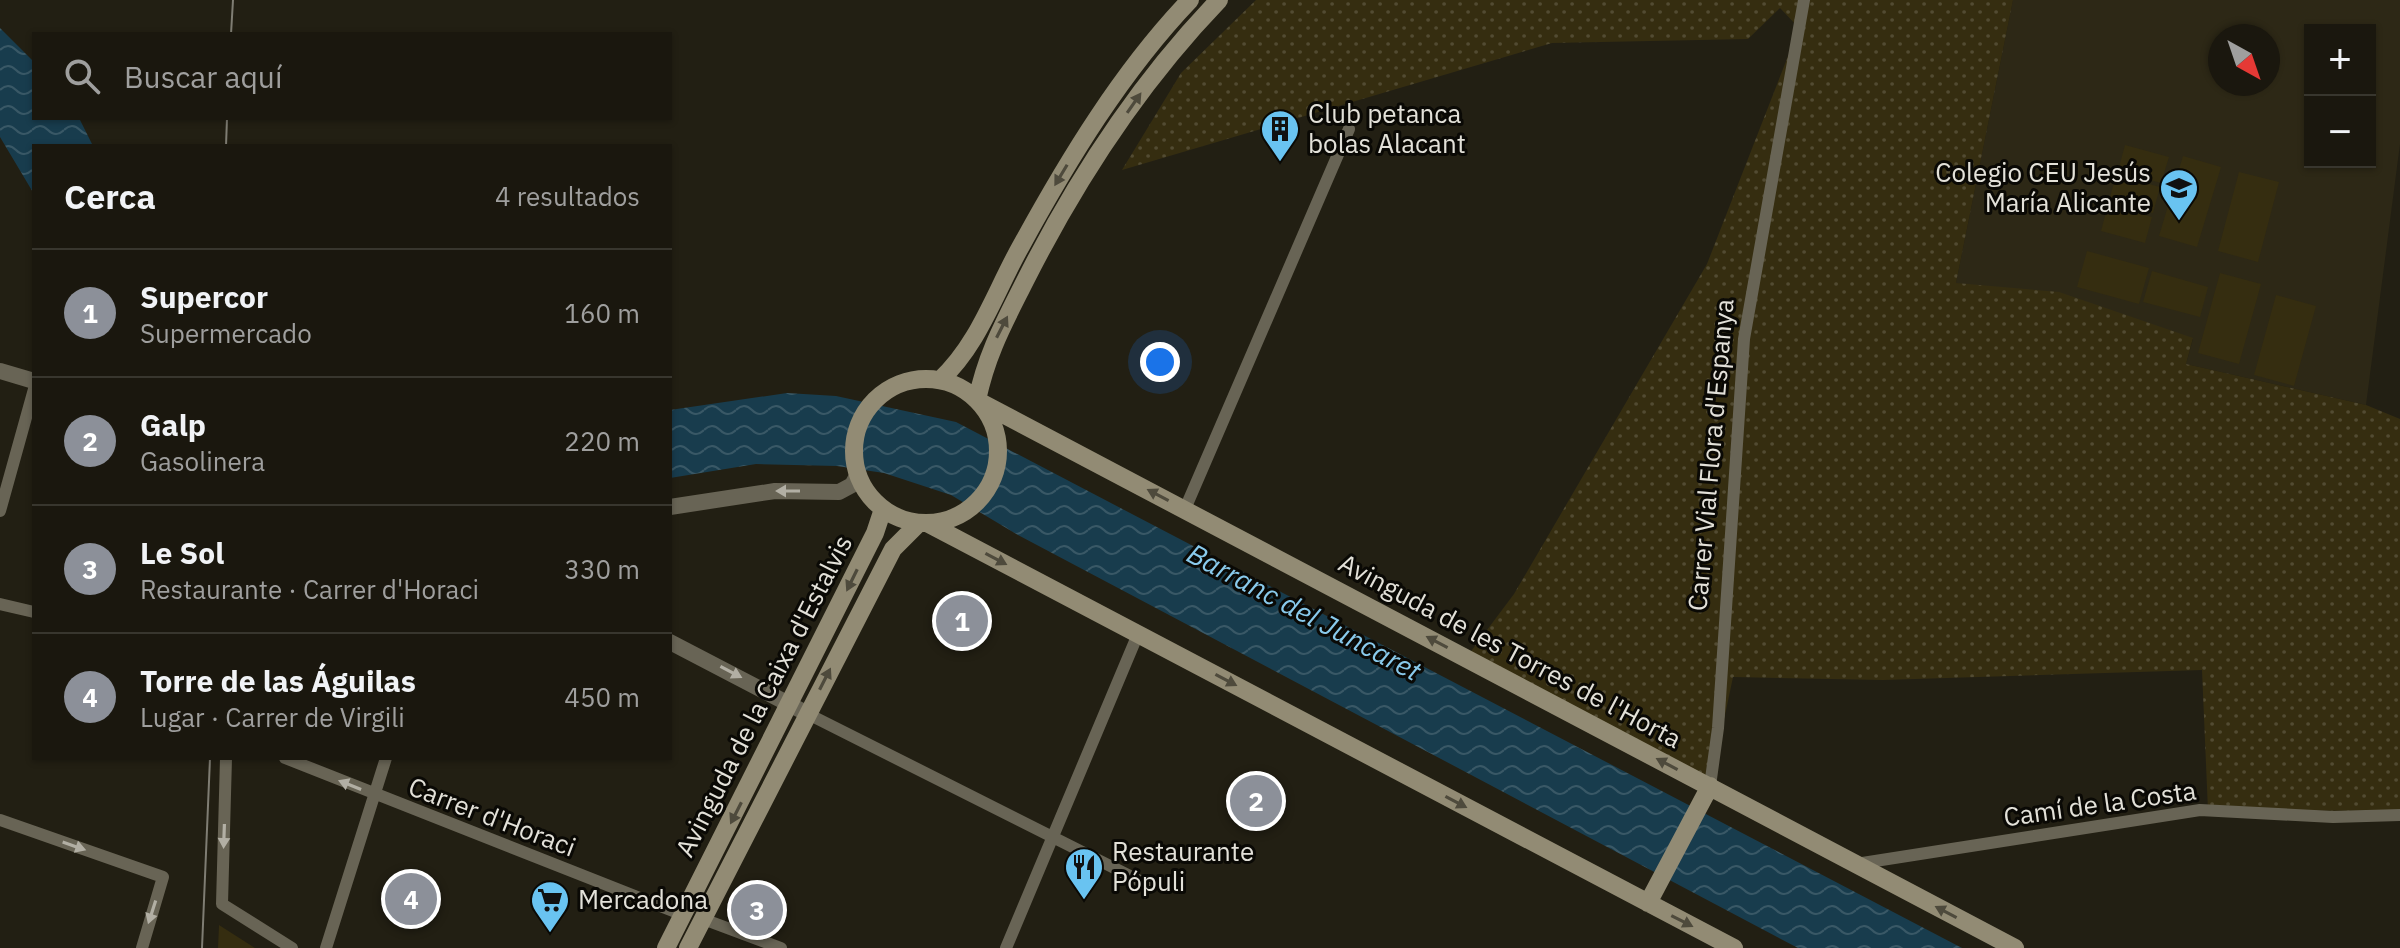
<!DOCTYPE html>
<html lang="es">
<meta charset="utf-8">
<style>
body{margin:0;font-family:"IBM Plex Sans",sans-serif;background:#232017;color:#f1f3f6}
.controls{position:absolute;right:24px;top:24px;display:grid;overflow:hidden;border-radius:0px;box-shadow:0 2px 6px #0004}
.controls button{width:72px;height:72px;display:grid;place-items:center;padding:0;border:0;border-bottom:2px solid #38362e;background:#1a170e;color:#f1f3f6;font:40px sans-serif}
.compass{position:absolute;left:2208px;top:24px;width:72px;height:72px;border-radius:50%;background:#1a170e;box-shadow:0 2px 6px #0004;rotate:140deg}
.you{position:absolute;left:1160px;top:362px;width:28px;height:28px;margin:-20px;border:6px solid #fff;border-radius:50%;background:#1a73e8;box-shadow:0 0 0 12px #1a73e833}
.badge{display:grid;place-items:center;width:52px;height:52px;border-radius:50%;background:#8c9099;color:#fff;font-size:26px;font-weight:700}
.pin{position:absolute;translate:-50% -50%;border:4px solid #fff;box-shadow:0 2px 8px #0006}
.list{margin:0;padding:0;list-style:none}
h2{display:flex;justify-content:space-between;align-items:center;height:104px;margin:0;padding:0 32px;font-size:34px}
h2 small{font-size:26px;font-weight:400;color:#9f9f9e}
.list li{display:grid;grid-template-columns:52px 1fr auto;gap:24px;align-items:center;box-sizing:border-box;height:128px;padding:0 32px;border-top:2px solid #38362e}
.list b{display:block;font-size:30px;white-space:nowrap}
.list p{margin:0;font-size:26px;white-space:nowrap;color:#9f9f9e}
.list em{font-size:26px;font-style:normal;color:#9f9f9e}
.icon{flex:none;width:44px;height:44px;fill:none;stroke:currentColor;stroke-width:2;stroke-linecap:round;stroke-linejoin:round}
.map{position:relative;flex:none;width:2400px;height:948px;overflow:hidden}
.search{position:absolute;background:#1a170e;box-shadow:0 2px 6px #0004;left:32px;top:32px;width:640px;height:88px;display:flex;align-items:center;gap:20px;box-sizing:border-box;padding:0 28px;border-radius:0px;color:#9f9f9e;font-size:30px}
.panel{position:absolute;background:#1a170e;box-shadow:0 2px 6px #0004;left:32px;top:144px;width:640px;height:616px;border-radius:0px}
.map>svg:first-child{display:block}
.built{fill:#2d2816;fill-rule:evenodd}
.grass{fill:url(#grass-dots)}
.green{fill:#352d10}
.water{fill:url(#water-waves)}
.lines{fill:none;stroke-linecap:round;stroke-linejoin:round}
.minor{stroke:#686455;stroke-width:12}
.tertiary{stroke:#686455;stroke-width:16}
.secondary{stroke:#928b74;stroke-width:18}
.tram{stroke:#7f7d73;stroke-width:2}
.oneway{fill:#4e4a3c}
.oneway2{fill:#b2afa4}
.labels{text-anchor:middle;stroke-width:6;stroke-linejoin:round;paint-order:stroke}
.poi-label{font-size:26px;fill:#e3e1d9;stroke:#0a0905;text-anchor:start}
.street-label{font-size:26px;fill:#e3e1d9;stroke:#0a0905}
.water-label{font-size:28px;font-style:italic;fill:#89caec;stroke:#0a0905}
</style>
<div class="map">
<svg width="2400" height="948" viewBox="0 0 2400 948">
<defs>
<pattern id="grass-dots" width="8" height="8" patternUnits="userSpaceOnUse" patternTransform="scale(2)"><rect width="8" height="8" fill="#352d10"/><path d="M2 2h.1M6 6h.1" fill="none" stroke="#524b32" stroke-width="1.8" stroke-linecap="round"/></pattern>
<pattern id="water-waves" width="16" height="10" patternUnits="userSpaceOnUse" patternTransform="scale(2)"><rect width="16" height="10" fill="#183c4d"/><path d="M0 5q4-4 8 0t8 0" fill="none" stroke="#395866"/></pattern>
</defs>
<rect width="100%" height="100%" fill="#221f13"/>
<path class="built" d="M2013 0H2400V144L2366 405 2186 364 2193 339 1956 283ZM2310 30H2370V162H2310ZM2220 36H2268V84H2220Z"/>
<path class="grass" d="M1256 0H2013L1956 283 2059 292 2193 338 2186 364 2366 405 2400 419V811L2208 810 2202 670 1883 680 1733 677 1710 786 1466 658 1514 594 1707 264 1799 28 1780 8 1748 39 1552 43 1122 170 1181 73Z"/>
<path class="green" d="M2125 145 2169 157 2161 183 2118 171Z
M2183 156 2221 167 2197 247 2159 236Z
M2239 172 2279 182 2258 262 2218 251Z
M2116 175 2160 187 2153 213 2109 201Z
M2108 205 2152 217 2145 243 2101 231Z
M2087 251 2149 268 2139 304 2077 287Z
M2152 271 2208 287 2200 317 2143 302Z
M2220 273 2261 284 2239 364 2198 353Z
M2276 295 2316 306 2294 386 2254 375Z
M219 925 255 948H218Z"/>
<path class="water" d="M0 28 34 62V118H79L93 146H34V194L0 137Z
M787 393 836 396 956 422 1962 948H1798L1018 535 951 495 884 473 837 466 756 464 670 478V410Z"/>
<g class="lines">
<path class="minor" d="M1185 509 1349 129
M0 511 34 389
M0 604 34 612
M808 714 1146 884
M226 758 222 904 292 948
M285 758 683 915
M1710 786 1718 728 1744 339 1804 0
M0 820 163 877 142 948
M1856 864 2200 810 2333 817 2400 815
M703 919 781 948
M326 948 386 758
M1006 948 1138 634"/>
<path class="tertiary" d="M0 371 34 381
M670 507 775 491 839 492 852 485 858 474
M670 642 808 714"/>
<path class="secondary" d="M854 451a72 72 0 1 1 144 0a72 72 0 1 1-144 0Z
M940 380C979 344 995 292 1021 246 1068 160 1122 71 1190 0
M977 400C987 353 1004 323 1025 281 1076 180 1140 82 1219 0
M980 402 2015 948
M927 523 1734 948
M1648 903 1710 786
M666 948 875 533 883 509
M688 948 893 549 919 523"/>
<path class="tram" d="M231 34 233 0
M226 146 227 118
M202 948 210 758"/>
</g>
<defs><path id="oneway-solid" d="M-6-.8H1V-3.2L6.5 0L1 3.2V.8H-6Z" transform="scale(2)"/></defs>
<g class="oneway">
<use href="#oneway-solid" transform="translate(1134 103) rotate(-55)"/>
<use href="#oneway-solid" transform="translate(1061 175) rotate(121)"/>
<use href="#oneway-solid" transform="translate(1002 327) rotate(-63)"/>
<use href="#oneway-solid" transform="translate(1158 495) rotate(-152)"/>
<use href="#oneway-solid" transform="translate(996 559) rotate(28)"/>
<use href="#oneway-solid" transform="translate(852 580) rotate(116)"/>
<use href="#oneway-solid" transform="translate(1437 642) rotate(-152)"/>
<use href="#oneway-solid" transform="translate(825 679) rotate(-63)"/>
<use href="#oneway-solid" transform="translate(1226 680) rotate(28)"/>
<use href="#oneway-solid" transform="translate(1667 764) rotate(-152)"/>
<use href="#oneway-solid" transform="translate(1456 802) rotate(28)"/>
<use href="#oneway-solid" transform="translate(736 813) rotate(117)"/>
<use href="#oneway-solid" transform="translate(1946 912) rotate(-152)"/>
<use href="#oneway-solid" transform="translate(1682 921) rotate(27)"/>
</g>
<g class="oneway2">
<use href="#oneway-solid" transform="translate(788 491) rotate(180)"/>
<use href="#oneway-solid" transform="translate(731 672) rotate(28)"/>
<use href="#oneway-solid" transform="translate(350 785) rotate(-158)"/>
<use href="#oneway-solid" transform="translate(224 836) rotate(92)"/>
<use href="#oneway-solid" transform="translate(74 846) rotate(19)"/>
<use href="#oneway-solid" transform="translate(152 912) rotate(108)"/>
</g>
<defs>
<symbol id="building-pin" viewBox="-11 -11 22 30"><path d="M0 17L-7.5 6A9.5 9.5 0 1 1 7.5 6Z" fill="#69c3f1" stroke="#0a0905"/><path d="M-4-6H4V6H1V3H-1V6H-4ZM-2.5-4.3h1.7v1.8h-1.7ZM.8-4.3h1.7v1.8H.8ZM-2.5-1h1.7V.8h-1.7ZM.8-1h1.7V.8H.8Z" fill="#111"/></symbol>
<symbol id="school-pin" viewBox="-11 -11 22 30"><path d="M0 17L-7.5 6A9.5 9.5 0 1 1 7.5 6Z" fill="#69c3f1" stroke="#0a0905"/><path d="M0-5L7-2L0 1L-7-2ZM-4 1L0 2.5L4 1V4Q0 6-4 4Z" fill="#111"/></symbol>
<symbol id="restaurant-pin" viewBox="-11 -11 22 30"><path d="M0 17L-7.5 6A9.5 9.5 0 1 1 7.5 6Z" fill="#69c3f1" stroke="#0a0905"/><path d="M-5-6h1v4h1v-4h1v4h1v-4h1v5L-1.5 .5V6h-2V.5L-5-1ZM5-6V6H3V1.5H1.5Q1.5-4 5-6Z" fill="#111"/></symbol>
<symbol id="supermarket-pin" viewBox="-11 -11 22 30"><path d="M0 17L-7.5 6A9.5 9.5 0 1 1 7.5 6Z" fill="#69c3f1" stroke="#0a0905"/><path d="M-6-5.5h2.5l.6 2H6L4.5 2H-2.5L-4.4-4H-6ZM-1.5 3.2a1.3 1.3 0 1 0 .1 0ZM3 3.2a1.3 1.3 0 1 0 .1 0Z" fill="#111"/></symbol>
</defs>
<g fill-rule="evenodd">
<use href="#building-pin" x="1258" y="107" width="44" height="60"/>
<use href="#school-pin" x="2157" y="166" width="44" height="60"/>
<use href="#restaurant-pin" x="1062" y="845" width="44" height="60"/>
<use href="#supermarket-pin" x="528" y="878" width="44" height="60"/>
</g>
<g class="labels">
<g class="poi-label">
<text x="1308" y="123">Club petanca<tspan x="1308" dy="30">bolas Alacant</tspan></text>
<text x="2151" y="182" text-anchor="end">Colegio CEU Jesús<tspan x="2151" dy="30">María Alicante</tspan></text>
<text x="1112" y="861">Restaurante<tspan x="1112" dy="30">Pópuli</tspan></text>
<text x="578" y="909">Mercadona</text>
</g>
<g class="street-label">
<text transform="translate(1711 455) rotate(-85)" y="9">Carrer Vial Flora d'Espanya</text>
<text transform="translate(1510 651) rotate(28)" y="9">Avinguda de les Torres de l'Horta</text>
<text transform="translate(764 696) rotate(-63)" y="9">Avinguda de la Caixa d'Estalvis</text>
<text transform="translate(2100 804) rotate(-8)" y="9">Camí de la Costa</text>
<text transform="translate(492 817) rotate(21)" y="9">Carrer d'Horaci</text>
</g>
<g class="water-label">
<text transform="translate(1304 612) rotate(28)" y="10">Barranc del Juncaret</text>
</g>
</g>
</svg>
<div class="controls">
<button>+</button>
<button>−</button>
</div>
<svg class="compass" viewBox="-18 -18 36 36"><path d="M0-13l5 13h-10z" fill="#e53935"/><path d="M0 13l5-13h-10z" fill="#9f9f9e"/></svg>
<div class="you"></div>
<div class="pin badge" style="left:962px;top:621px">1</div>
<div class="pin badge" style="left:1256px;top:801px">2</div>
<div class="pin badge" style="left:757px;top:910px">3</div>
<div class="pin badge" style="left:411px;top:899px">4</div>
<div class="search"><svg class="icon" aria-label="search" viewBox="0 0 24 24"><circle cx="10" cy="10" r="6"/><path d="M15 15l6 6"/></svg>Buscar aquí</div>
<section class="panel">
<h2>Cerca<small>4 resultados</small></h2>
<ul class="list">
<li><span class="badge">1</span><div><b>Supercor</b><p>Supermercado</p></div><em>160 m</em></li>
<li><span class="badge">2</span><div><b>Galp</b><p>Gasolinera</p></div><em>220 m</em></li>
<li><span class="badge">3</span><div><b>Le Sol</b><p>Restaurante · Carrer d'Horaci</p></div><em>330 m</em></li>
<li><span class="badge">4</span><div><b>Torre de las Águilas</b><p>Lugar · Carrer de Virgili</p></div><em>450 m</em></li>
</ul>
</section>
</div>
